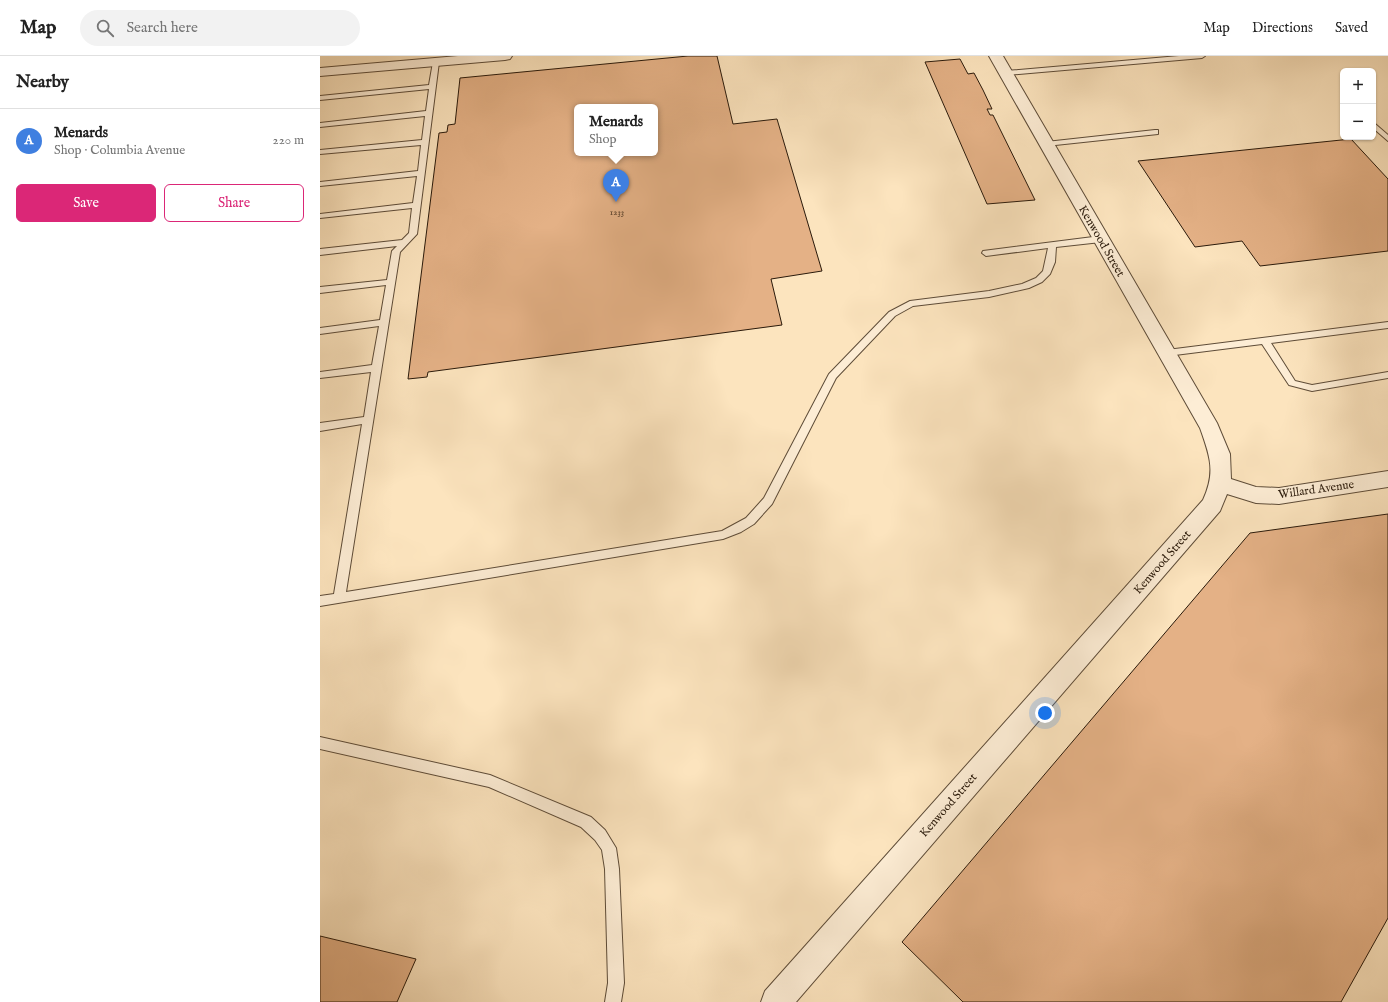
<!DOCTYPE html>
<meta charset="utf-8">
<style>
body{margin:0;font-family:"IM FELL English",serif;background:#f2f2f2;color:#222}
.controls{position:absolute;right:12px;top:12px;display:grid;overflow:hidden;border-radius:6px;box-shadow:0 1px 3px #0004}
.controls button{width:36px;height:36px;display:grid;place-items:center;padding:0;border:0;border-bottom:1px solid #e0e0e0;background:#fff;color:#222;font:20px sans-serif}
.you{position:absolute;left:725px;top:657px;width:14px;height:14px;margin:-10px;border:3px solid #fff;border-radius:50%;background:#1a73e8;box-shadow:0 0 0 6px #1a73e833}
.badge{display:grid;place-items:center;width:26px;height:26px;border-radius:50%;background:#db2777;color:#fff;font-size:13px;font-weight:700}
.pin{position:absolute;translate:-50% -33px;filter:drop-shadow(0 1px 2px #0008)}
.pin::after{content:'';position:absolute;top:21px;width:14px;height:12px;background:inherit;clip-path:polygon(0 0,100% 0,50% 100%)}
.popup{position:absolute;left:254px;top:48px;width:84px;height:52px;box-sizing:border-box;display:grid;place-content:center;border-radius:6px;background:#fff;filter:drop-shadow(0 1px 3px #0005);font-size:13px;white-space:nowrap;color:#767676}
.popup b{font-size:15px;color:#222}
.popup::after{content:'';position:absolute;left:50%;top:100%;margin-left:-8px;border:8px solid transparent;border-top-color:#fff}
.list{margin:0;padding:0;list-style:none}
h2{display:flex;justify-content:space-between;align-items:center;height:52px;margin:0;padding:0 16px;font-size:17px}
h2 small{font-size:13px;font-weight:400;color:#767676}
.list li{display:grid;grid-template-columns:26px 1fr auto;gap:12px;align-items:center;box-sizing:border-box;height:64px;padding:0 16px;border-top:1px solid #e0e0e0}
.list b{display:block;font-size:15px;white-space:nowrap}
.list p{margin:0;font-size:13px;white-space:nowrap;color:#767676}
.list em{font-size:13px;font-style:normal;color:#767676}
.actions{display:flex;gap:8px;padding:12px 16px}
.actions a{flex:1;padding:9px 0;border:1px solid #db2777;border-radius:6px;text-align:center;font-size:14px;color:#db2777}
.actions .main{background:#db2777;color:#fff}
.icon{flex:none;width:22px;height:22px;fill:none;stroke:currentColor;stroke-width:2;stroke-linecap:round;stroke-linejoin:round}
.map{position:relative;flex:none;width:1068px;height:946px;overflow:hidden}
header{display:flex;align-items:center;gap:24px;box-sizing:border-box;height:56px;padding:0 20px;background:#fff;border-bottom:1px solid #e0e0e0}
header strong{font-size:19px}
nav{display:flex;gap:22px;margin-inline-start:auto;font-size:14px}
.search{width:280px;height:36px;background:#f2f2f2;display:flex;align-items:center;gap:10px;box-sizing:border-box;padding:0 14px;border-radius:22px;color:#767676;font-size:15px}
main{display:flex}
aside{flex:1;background:#fff}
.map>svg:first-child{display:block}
.building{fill:#e4b186;stroke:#2a1a0b;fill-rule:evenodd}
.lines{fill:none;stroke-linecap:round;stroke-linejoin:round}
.service-casing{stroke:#5e4c38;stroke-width:2}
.minor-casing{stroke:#5e4c38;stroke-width:2}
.tertiary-casing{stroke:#5e4c38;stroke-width:2}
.service{fill:#fdedd5;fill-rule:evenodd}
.minor{fill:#fdedd5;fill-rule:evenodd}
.tertiary{fill:#fdedd5;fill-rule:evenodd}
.labels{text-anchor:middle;stroke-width:3;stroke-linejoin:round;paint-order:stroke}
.far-number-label{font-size:9px;fill:#58402a}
.street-label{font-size:12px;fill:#2a1a0b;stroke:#fdedd5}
</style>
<header>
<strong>Map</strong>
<div class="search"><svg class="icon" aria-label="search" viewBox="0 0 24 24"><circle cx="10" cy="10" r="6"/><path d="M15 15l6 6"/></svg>Search here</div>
<nav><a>Map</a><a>Directions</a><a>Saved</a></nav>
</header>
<main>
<aside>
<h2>Nearby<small></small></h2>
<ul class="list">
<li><span class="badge" style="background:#3f7fe0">A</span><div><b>Menards</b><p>Shop · Columbia Avenue</p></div><em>220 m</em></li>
</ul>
<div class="actions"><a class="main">Save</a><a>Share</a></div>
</aside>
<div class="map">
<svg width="1068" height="946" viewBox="0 0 1068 946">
<rect width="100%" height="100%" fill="#fce4be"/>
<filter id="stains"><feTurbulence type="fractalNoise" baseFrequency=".005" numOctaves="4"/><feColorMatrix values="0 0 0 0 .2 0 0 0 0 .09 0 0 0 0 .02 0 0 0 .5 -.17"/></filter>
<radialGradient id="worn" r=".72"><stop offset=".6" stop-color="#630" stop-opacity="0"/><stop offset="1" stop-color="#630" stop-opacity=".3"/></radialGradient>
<path class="building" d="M368 0H397L413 68 457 63 502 215 451 223 462 269 108 316 107 321 88 323 119 77 127 76 128 69 135 68 140 22ZM257 51H335V97H257Z
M640 3 648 18 654 17 663 34 672 53H667L670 59H673L715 144 667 148 605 6Z
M1031 83 1068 123V195L940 210 922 185 875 191 818 105Z
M1068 458V862L1021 946H643L582 886 930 477Z
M0 880 96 903 77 946H0Z"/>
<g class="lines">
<defs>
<path id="service" d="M859 0H885L882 2 686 19 683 17 686 15Z
M116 4 119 6 97 178 80 196 26 536 402 475 426 462 444 442 509 318 569 256 590 245 669 235 702 228 716 222 723 215 728 192 666 200 662 197 663 195 781 180 785 183 781 186 736 191 735 206 730 218 722 226 709 232 669 241 593 250 575 260 516 322 452 448 434 468 421 476 403 483 0 550V540L14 538 42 368 0 375V367L44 361 51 316 0 322V316L52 309 59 270 0 278V272L60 264 66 229 0 237V231L67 224 72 195 77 190 0 199V193L82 184 89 177 92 152 0 162V158L93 147 97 120 0 130V126L98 115 101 89 0 98V94L102 84 105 60 0 71V67L106 55 109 33 0 44V40L109 29 113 6Z
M1053 66 1068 79V85L1053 72Z
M835 74H838V78L726 90 722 88 726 86Z
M1068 266V272L951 287 975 325 992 329 1068 316V322L992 335 969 329 942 288 847 300 842 297 847 294Z
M0 681 170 719 271 761 285 774 296 792 299 813 304 927 301 946H285L288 927 285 813 282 794 275 784 261 771 169 731 0 693Z"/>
<path id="minor" d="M669 0H683L897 367 910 398 911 423 936 431 959 432 1068 415V431L959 448 936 447 907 438 900 455 476 946H441L445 935 883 444C896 416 890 400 880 372Z"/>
<path id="tertiary" d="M138 0H192L190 3 185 4 0 20V12Z"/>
</defs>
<use href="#service" class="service-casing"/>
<use href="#minor" class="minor-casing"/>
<use href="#tertiary" class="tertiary-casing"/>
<use href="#service" class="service"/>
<use href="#minor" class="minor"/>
<use href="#tertiary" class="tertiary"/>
</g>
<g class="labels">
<g class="far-number-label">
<text x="297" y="159">1233</text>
</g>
<g class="street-label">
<text transform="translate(782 185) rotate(60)" y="4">Kenwood Street</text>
<text transform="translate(996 433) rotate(-8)" y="4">Willard Avenue</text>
<text transform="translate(842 506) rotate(-49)" y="4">Kenwood Street</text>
<text transform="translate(628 749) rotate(-49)" y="4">Kenwood Street</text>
</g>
</g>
<rect width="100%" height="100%" filter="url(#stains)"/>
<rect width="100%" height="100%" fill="url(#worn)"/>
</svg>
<div class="controls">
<button>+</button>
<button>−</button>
</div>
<div class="you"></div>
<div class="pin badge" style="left:296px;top:146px;background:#3f7fe0">A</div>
<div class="popup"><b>Menards</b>Shop</div>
</div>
</main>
